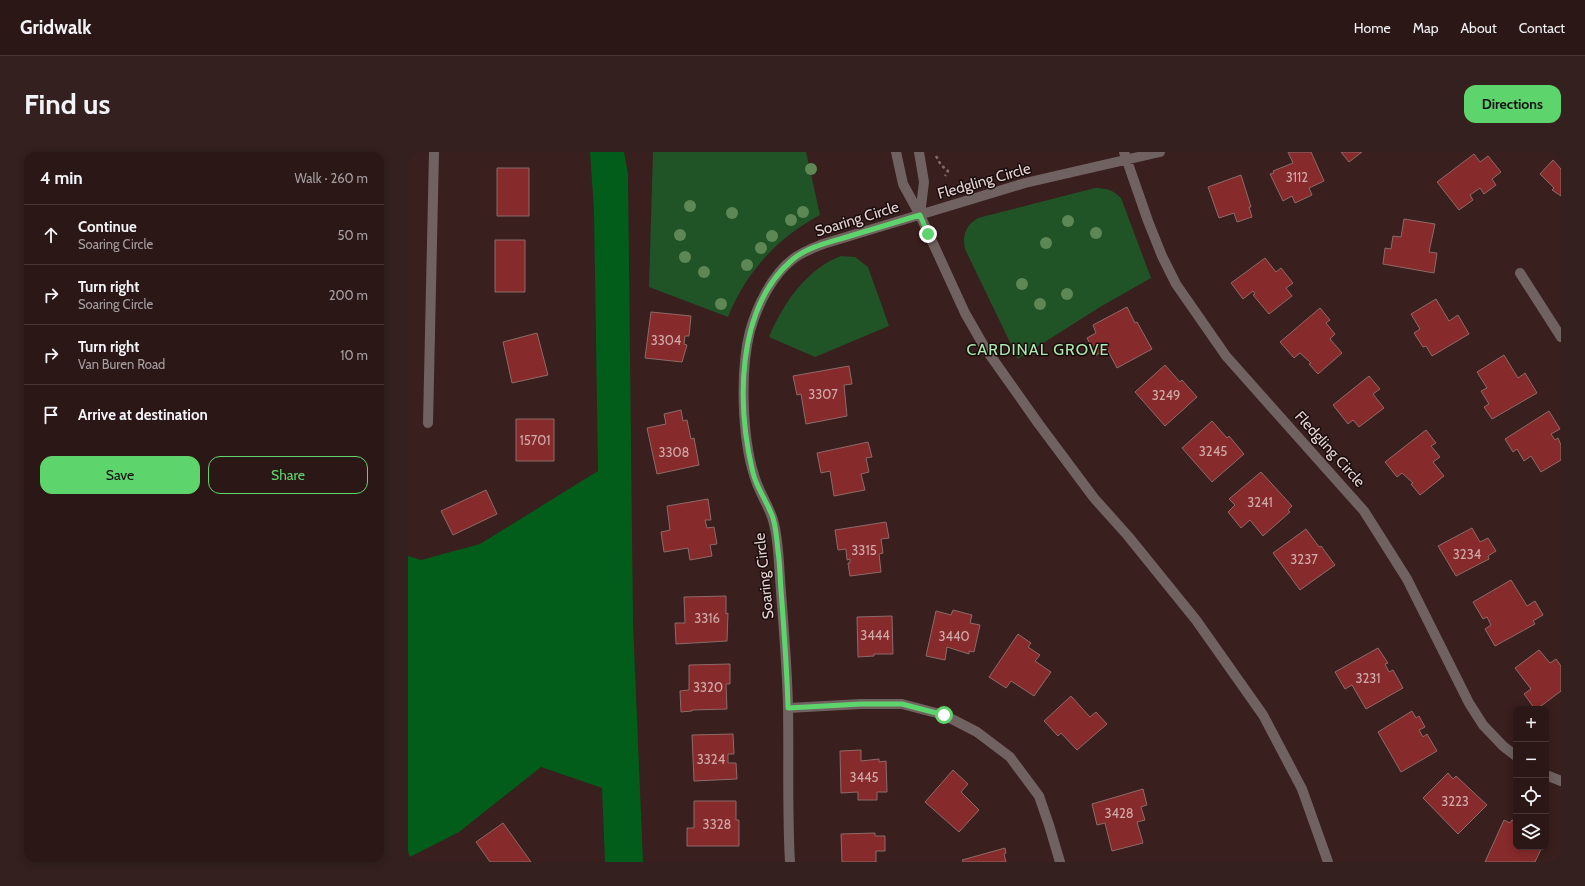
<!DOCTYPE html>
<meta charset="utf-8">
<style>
body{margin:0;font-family:Cabin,sans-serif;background:#33201f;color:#f1f3f6}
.controls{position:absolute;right:12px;bottom:12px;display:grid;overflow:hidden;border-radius:8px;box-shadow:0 2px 10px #0003}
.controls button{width:36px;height:36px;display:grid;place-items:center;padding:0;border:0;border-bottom:1px solid #473635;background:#2b1716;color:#f1f3f6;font:20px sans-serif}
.stop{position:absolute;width:12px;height:12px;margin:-9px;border:3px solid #5ed56c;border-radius:50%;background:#fff}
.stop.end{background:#5ed56c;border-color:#fff;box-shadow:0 1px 4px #0008}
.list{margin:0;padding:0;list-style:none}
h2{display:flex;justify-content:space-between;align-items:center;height:52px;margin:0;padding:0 16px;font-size:17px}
h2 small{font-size:13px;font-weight:400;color:#a69fa1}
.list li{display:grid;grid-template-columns:26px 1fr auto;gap:12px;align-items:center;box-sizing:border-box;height:60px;padding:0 16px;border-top:1px solid #473635}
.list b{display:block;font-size:15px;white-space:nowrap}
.list p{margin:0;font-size:13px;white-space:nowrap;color:#a69fa1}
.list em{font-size:13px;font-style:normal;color:#a69fa1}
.actions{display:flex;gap:8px;padding:12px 16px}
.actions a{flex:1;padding:9px 0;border:1px solid #5ed56c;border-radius:12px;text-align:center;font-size:14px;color:#5ed56c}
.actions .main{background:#5ed56c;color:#111}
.icon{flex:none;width:22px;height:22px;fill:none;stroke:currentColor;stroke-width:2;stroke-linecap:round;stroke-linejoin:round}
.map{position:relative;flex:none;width:1153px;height:710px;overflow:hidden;border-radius:12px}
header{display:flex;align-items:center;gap:24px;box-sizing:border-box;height:56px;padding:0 20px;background:#2b1716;border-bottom:1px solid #473635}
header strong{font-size:19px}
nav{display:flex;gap:22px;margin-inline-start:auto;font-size:14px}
.intro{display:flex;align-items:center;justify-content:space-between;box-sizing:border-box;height:96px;padding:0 24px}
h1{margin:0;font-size:28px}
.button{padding:10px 18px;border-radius:12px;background:#5ed56c;color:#111;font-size:14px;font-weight:700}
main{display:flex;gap:24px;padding:0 24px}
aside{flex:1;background:#2b1716;border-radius:12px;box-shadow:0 2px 10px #0003}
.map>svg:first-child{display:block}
.green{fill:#205426}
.forest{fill:#025d1a}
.building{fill:#872a2b;stroke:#8c6b68}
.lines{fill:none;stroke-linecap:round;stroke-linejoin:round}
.path{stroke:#836c6a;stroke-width:2.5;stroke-dasharray:3 3;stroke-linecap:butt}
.minor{stroke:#706261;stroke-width:10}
.tree{fill:#5d8855}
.route{stroke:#5ed56c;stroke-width:5}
.labels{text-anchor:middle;stroke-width:3;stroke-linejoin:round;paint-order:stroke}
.number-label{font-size:13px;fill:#d0aaa9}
.street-label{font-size:15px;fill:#e8d5d3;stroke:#180c0c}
.neighbourhood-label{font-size:16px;letter-spacing:1px;fill:#ace8af;stroke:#180c0c}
</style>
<header>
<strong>Gridwalk</strong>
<nav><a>Home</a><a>Map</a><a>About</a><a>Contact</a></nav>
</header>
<div class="intro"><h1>Find us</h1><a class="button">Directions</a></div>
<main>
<aside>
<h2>4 min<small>Walk · 260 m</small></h2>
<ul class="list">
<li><svg class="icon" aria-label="ahead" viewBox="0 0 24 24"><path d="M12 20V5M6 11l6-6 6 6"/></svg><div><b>Continue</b><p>Soaring Circle</p></div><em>50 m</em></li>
<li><svg class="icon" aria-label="right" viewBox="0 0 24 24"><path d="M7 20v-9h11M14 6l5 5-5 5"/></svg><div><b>Turn right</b><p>Soaring Circle</p></div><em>200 m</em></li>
<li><svg class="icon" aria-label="right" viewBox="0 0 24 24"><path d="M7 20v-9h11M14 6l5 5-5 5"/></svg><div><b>Turn right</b><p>Van Buren Road</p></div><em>10 m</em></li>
<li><svg class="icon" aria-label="arrive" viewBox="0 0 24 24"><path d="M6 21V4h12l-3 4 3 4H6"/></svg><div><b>Arrive at destination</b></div></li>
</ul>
<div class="actions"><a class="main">Save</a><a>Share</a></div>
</aside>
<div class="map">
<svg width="1153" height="710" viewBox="0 0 1153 710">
<rect width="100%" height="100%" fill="#391f1d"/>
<path class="green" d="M245 0H398L412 63C369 86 338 120 320 165L241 135Z
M687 36C698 36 705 38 713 46L743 126 692 155 610 207 557 97C554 83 558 73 570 66Z
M433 104 447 105 460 115 481 174 407 205 361 185C375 152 398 117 433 104Z"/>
<path class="forest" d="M182 0H216L220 22 225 471 235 710H197L194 636 133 615 51 680 0 706V404L13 408 72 392 190 319 186 58Z"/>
<path class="building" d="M880 0H903L916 29 901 36 904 43 887 51 884 44 875 49 862 22 866 21 865 19 885 11Z
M933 0H954L941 10Z
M1066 2 1072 10 1080 4 1093 20 1084 27 1088 33 1076 42 1072 36 1062 43 1065 48 1051 58 1029 30Z
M1145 8 1153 17V44L1144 38 1146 36 1132 22Z
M89 16H121V64H89Z
M833 23 843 55H841L844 65 829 70 826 61 811 66 800 35Z
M996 67 1027 72 1021 100 1029 101 1026 121 975 112 977 96 983 97 985 84 993 85Z
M87 88H117V140H87Z
M857 106 868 120 873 116 885 131 878 136 884 144 861 162 845 143 847 142 845 139 835 147 823 131Z
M1028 147 1041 169 1050 163 1061 182 1024 204 1018 194 1015 195 1006 181 1012 177 1003 162Z
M719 155 727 171 729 170 744 197 709 216 699 197 688 203 679 186 688 181 685 173Z
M912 156 922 168 918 171 927 182 922 187 934 201 910 222 901 212 903 211 892 201 886 206 872 190Z
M243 160 283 164 281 184H277L276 192 279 193 274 210 237 206Z
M129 181 140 223 104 231 95 190Z
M1096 203 1110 226 1117 221 1129 241 1084 267 1076 255 1081 252 1073 239 1079 236 1069 220Z
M757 213 772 230 774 228 789 245 757 274 727 240Z
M441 214 444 232 436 233 439 264 398 272 393 242 389 243 385 224Z
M961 224 972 237 965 242 976 256 951 275 945 268 940 272 925 253Z
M273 258 275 269 279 268 283 287 286 286 291 313 249 322 239 276 258 272 256 262Z
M1141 259 1152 277 1143 282 1147 288 1150 286 1153 293V308L1133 320 1123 304 1116 309 1109 297 1105 300 1097 287Z
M108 267H146V309H108Z
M804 269 819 286 821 284 836 302 804 330 774 296Z
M1018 278 1028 291 1023 294 1032 305 1025 310 1036 324 1012 343 1003 332 1005 331 994 321 989 325 977 310Z
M460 290 464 305 458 306 461 320 453 322 457 338 426 344 422 319 413 321 409 301Z
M853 320 884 354 880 358 882 360 855 384 842 368 833 376 820 360 827 353 821 347Z
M78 338 89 362 45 383 33 359Z
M300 347 303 368H297L299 376 306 375 309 392 302 393 304 404 282 408 280 396 256 400 253 380 262 378 259 354Z
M478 370 481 386 473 387 475 401 471 402 473 420 442 424 440 411H442V407L439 408 438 397 430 398 427 378Z
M1064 376 1072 390 1080 386 1088 399 1080 404 1081 407 1048 424 1030 394Z
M898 377 911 395 913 394 927 413 892 438 865 401Z
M1103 428 1119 454 1127 449 1135 463 1125 469 1127 472 1087 494 1077 477 1083 473 1079 465 1075 467 1065 450Z
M318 444V462L320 461 319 489 268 492 267 471H277L276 445Z
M545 458 564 463 562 471 572 473 566 500 561 499V502L539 495 537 508 518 504 528 459 543 463Z
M484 464 485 502H466V504L450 505 449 465Z
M610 482 623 491 620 495 632 503 627 509 643 520 626 544 603 529 598 536 581 525Z
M970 496 980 511 977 512 981 520 985 518 995 536 958 557 944 533 937 537 927 520Z
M1131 498 1142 511 1148 507 1153 514V539L1129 557H1127L1116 542 1123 537 1107 516Z
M322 512V532H318L319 557 284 558V559L273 560 272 539 281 538V513Z
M663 544 682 565 688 560 699 572 669 598 653 581 650 584 636 569Z
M1004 559 1008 566 1011 564 1017 575 1011 578 1015 585 1019 582 1029 599 993 620 970 580Z
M325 582 326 602H320V611H328L329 627 286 629 284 583Z
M453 598V609L471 607V610L478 609 479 640H469V648H450V640L433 641 432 599Z
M545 618 560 632 553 640 571 658 551 680 517 650Z
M1040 621 1045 627 1048 624 1079 653 1050 682 1015 646Z
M735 637 739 653 733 655 737 668 729 670 735 691 704 699 697 671 689 673 684 652Z
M286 649H328V668H331V694H279V676H286Z
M1096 668 1102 671 1104 668 1108 670V695H1134L1127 710H1077Z
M95 671 123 710H82L68 690Z
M467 681V684H477V699H468V710H434L433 682Z
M597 696 598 701 596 702 598 710H555L554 708Z"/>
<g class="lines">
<path class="path" d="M528 4 533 13 540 19 537 24"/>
<path class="minor" d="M488 0 495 32 512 63 557 161 577 196 630 271 686 346 720 384 788 468 855 563 894 637 920 710
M511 0 516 30 512 63
M716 0 740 69 754 104 768 132 818 204 956 359 999 427 1061 551 1075 573 1095 594 1108 604
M1112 121 1153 185
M20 271 26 0
M380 556 453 552H494L536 563 569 580 602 605 631 644 641 673 652 710
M1138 623 1153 629
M382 710C379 658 381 607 380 555 379 507 374 459 371 411 370 396 369 379 364 365 359 351 350 338 346 323 334 285 332 218 342 179 349 154 364 123 385 107 394 100 405 96 415 92L617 31 752 0"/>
</g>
<g class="tree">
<circle cx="403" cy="17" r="6"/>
<circle cx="282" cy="54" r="6"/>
<circle cx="395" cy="60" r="6"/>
<circle cx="324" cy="61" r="6"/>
<circle cx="383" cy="68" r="6"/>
<circle cx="660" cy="69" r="6"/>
<circle cx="688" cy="81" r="6"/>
<circle cx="272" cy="83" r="6"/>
<circle cx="364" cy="84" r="6"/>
<circle cx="638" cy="91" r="6"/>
<circle cx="353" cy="96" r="6"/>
<circle cx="277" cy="105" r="6"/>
<circle cx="339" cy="113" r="6"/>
<circle cx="296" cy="120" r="6"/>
<circle cx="614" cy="132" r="6"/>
<circle cx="659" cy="142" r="6"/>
<circle cx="313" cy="152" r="6"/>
<circle cx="632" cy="152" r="6"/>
</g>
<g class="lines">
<path class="route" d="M520 82 512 63C489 70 466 77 442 84 423 90 400 94 384 108 327 157 329 255 345 321 349 337 360 351 365 366 368 376 369 388 370 399 372 412 372 425 373 438 376 477 379 516 380 556L453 552H494L536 563"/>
</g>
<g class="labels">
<g class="number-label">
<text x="889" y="30">3112</text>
<text x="258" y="193">3304</text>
<text x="415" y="247">3307</text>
<text x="758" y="248">3249</text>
<text x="127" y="293">15701</text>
<text x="805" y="304">3245</text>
<text x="266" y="305">3308</text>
<text x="852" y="355">3241</text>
<text x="456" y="403">3315</text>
<text x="1059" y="407">3234</text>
<text x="896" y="412">3237</text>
<text x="299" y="471">3316</text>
<text x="467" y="488">3444</text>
<text x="546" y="489">3440</text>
<text x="960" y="531">3231</text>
<text x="300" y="540">3320</text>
<text x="303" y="612">3324</text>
<text x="456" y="630">3445</text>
<text x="1047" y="654">3223</text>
<text x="711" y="666">3428</text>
<text x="309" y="677">3328</text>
</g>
<g class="street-label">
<text transform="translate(576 29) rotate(-16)" y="5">Fledgling Circle</text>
<text transform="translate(449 67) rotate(-17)" y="5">Soaring Circle</text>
<text transform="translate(922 297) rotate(48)" y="5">Fledgling Circle</text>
<text transform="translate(356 424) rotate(-96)" y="5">Soaring Circle</text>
</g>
<g class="neighbourhood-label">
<text x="630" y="203">CARDINAL GROVE</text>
</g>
</g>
</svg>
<div class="controls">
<button>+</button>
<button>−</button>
<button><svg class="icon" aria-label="locate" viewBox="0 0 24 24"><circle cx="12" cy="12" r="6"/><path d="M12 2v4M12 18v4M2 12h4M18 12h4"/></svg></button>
<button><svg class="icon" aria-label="layers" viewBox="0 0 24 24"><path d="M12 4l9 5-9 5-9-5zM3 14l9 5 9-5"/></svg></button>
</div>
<div class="stop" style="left:536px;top:563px"></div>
<div class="stop end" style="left:520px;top:82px"></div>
</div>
</main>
